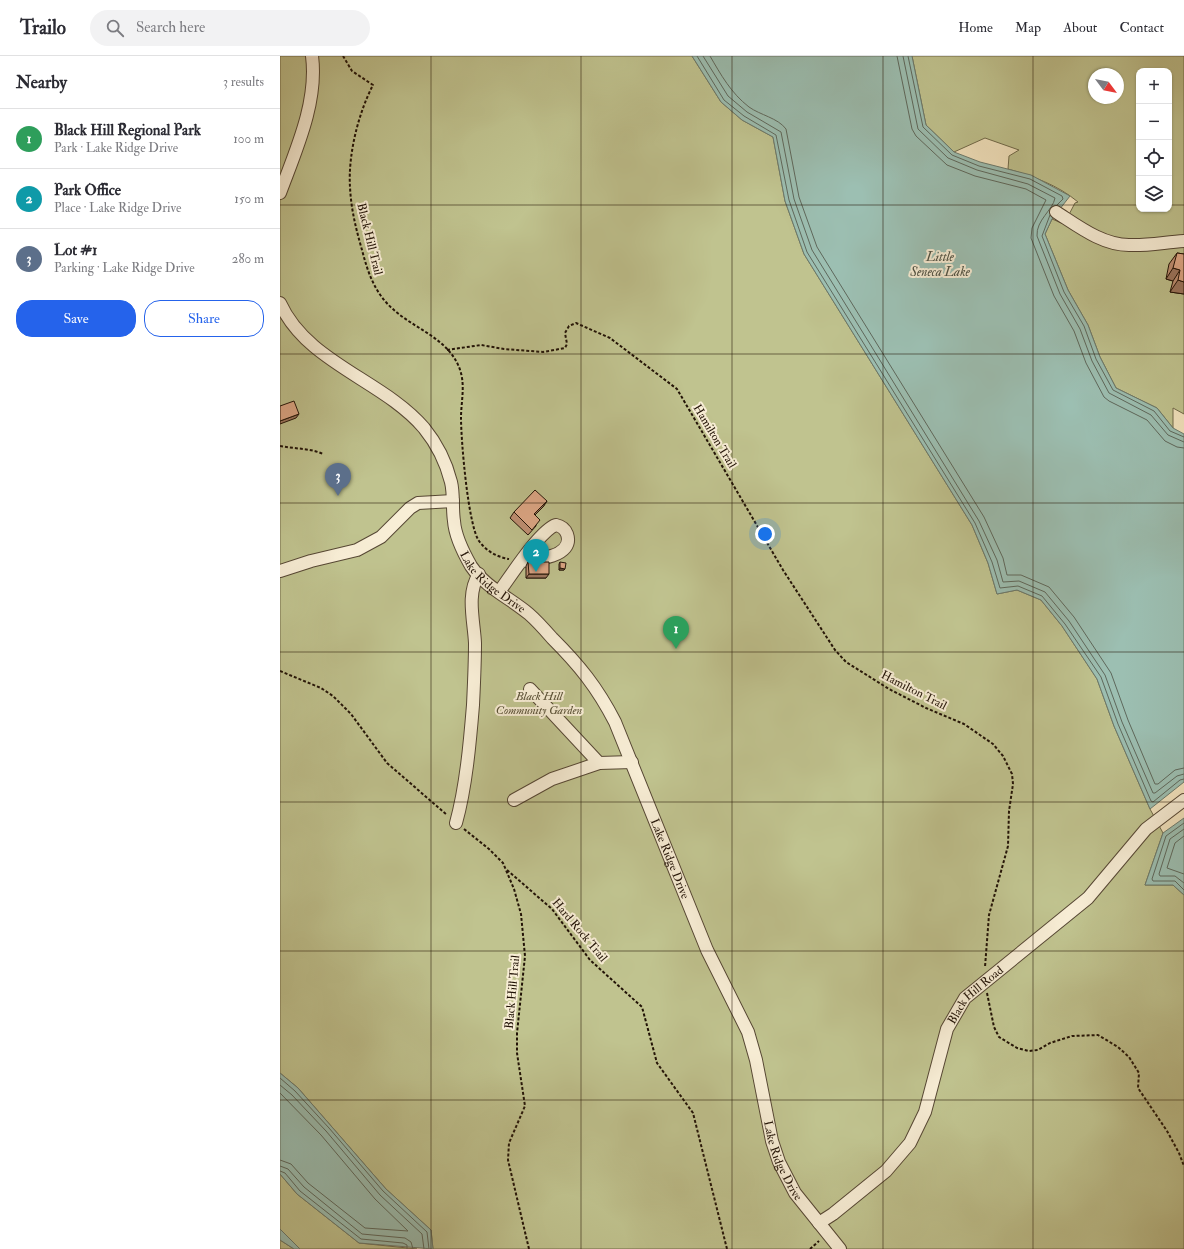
<!DOCTYPE html>
<meta charset="utf-8">
<style>
body{margin:0;font-family:"IM FELL Double Pica",serif;background:#f2f2f3;color:#2b2b33}
.controls{position:absolute;right:12px;top:12px;display:grid;overflow:hidden;border-radius:8px;box-shadow:0 1px 3px #0004}
.controls button{width:36px;height:36px;display:grid;place-items:center;padding:0;border:0;border-bottom:1px solid #e1e1e2;background:#fff;color:#2b2b33;font:20px sans-serif}
.compass{position:absolute;left:808px;top:12px;width:36px;height:36px;border-radius:50%;background:#fff;box-shadow:0 1px 3px #0004;rotate:122deg}
.you{position:absolute;left:485px;top:478px;width:14px;height:14px;margin:-10px;border:3px solid #fff;border-radius:50%;background:#1a73e8;box-shadow:0 0 0 6px #1a73e833}
.badge{display:grid;place-items:center;width:26px;height:26px;border-radius:50%;background:#2563eb;color:#fff;font-size:13px;font-weight:700}
.pin{position:absolute;translate:-50% -33px;filter:drop-shadow(0 1px 2px #0008)}
.pin::after{content:'';position:absolute;top:21px;width:14px;height:12px;background:inherit;clip-path:polygon(0 0,100% 0,50% 100%)}
.list{margin:0;padding:0;list-style:none}
h2{display:flex;justify-content:space-between;align-items:center;height:52px;margin:0;padding:0 16px;font-size:17px}
h2 small{font-size:13px;font-weight:400;color:#7c7c81}
.list li{display:grid;grid-template-columns:26px 1fr auto;gap:12px;align-items:center;box-sizing:border-box;height:60px;padding:0 16px;border-top:1px solid #e1e1e2}
.list b{display:block;font-size:15px;white-space:nowrap}
.list p{margin:0;font-size:13px;white-space:nowrap;color:#7c7c81}
.list em{font-size:13px;font-style:normal;color:#7c7c81}
.actions{display:flex;gap:8px;padding:12px 16px}
.actions a{flex:1;padding:9px 0;border:1px solid #2563eb;border-radius:16px;text-align:center;font-size:14px;color:#2563eb}
.actions .main{background:#2563eb;color:#fff}
.icon{flex:none;width:22px;height:22px;fill:none;stroke:currentColor;stroke-width:2;stroke-linecap:round;stroke-linejoin:round}
.map{position:relative;flex:none;width:904px;height:1193px;overflow:hidden}
header{display:flex;align-items:center;gap:24px;box-sizing:border-box;height:56px;padding:0 20px;background:#fff;border-bottom:1px solid #e1e1e2}
header strong{font-size:19px}
nav{display:flex;gap:22px;margin-inline-start:auto;font-size:14px}
.search{width:280px;height:36px;background:#f2f2f3;display:flex;align-items:center;gap:10px;box-sizing:border-box;padding:0 14px;border-radius:22px;color:#7c7c81;font-size:15px}
main{display:flex}
aside{flex:1;background:#fff}
.map>svg:first-child{display:block}
.green{fill:#c0c38f;stroke:#706a4a;fill-rule:evenodd}
.water{fill:#9cbfb2;stroke:#6b7a6d}
.lines{fill:none;stroke-linecap:round;stroke-linejoin:round}
.shore{stroke:#5e685c;stroke-width:1}
.minor-casing{stroke:#564734;stroke-width:14}
.path{stroke:#211206;stroke-width:2;stroke-dasharray:3 2;stroke-linecap:butt}
.minor{stroke:#f8eed6;stroke-width:12}
.wall{fill:#c19175;stroke:#211206}
.shaded-wall{fill:#9d765f;stroke:#211206}
.building{fill:#e0a988;stroke:#211206}
.grid{fill:none;stroke:#211206;stroke-width:1;stroke-opacity:0.55}
.labels{text-anchor:middle;stroke-width:4;stroke-linejoin:round;paint-order:stroke}
.street-label{font-size:12px;fill:#211206;stroke:#f8eed6}
.park-label{font-size:12px;font-style:italic;fill:#595036;stroke:#f8eed6}
.water-label{font-size:13px;font-style:italic;fill:#4c4f42;stroke:#f8eed6}
</style>
<header>
<strong>Trailo</strong>
<div class="search"><svg class="icon" aria-label="search" viewBox="0 0 24 24"><circle cx="10" cy="10" r="6"/><path d="M15 15l6 6"/></svg>Search here</div>
<nav><a>Home</a><a>Map</a><a>About</a><a>Contact</a></nav>
</header>
<main>
<aside>
<h2>Nearby<small>3 results</small></h2>
<ul class="list">
<li><span class="badge" style="background:#2e9e5b">1</span><div><b>Black Hill Regional Park</b><p>Park · Lake Ridge Drive</p></div><em>100 m</em></li>
<li><span class="badge" style="background:#0f9aa8">2</span><div><b>Park Office</b><p>Place · Lake Ridge Drive</p></div><em>150 m</em></li>
<li><span class="badge" style="background:#5c6f8a">3</span><div><b>Lot #1</b><p>Parking · Lake Ridge Drive</p></div><em>280 m</em></li>
</ul>
<div class="actions"><a class="main">Save</a><a>Share</a></div>
</aside>
<div class="map">
<svg width="904" height="1193" viewBox="0 0 904 1193">
<rect width="100%" height="100%" fill="#f4e5c0"/>
<filter id="stains"><feTurbulence type="fractalNoise" baseFrequency=".005" numOctaves="4"/><feColorMatrix values="0 0 0 0 .2 0 0 0 0 .09 0 0 0 0 .02 0 0 0 .5 -.17"/></filter>
<radialGradient id="worn" r=".72"><stop offset=".6" stop-color="#630" stop-opacity="0"/><stop offset="1" stop-color="#630" stop-opacity=".3"/></radialGradient>
<path class="green" d="M0 0H412L441 46 462 64 493 81 505 145 524 198 692 469 708 507 717 538 737 534 761 544 782 570 817 623 834 670 870 753 883 777 865 829H893L904 839V1193H153L151 1174 106 1133 18 1032 0 1017Z
M632 0H904V358L893 352V372L877 352 836 332 820 301 808 269 788 234 765 178 772 163 784 168 795 147 798 146C778 129 752 120 728 113L729 100 739 94 705 82 674 96 646 69ZM859 15H889V153H859ZM814 18H838V42H814Z
M0 1118 17 1138 79 1187 137 1193H20L0 1173Z
M0 1184 14 1193H0Z"/>
<path class="water" d="M412 0H632L646 69 674 96 700 106 751 119 790 140 772 163 765 178 788 234 808 269 820 301 836 332 877 352 893 372 904 378V726L870 753 834 670 817 623 782 570 761 544 737 534 717 538 708 507 692 469 524 198 505 145 493 81 462 64 441 46Z
M904 762V839L893 829H865L883 777Z
M0 1017 18 1032 106 1133 151 1174 153 1193 79 1187 17 1138 0 1118Z
M0 1173 20 1193H14L0 1184Z"/>
<g class="lines">
<path class="shore" d="M417 0 444 44 464 60 496 79 509 144 527 196 695 467 712 506 720 532 738 530 762 540 785 568 821 621 838 668 871 745 873 746 900 724 904 723
M423 0 448 40 467 56 501 76 514 143 532 194 699 465 717 504 723 526 739 525 765 536 789 565 825 619 842 666 873 737H875L897 720 904 718
M430 0C441 19 451 37 469 51 480 59 498 62 506 73L519 141 537 191 704 461 723 502 727 519H741L769 531 794 561 831 617 848 664 875 728H878L895 714 904 712
M617 0 632 73 636 80 667 109 695 120 746 133 766 144 752 172 751 182 774 240 794 275 806 307 824 341 829 345 867 364 885 385 897 391 904 392
M623 0 638 73 668 102 697 114 748 128 775 142C773 154 756 164 757 180L780 238 800 273 812 305 829 337 871 359 888 379 904 386
M628 0 643 71 672 99 699 110 750 123 782 140 783 143 777 149
M770 159 762 180 784 236 804 270 816 303 833 334 874 355 890 375 904 381
M904 767 886 780 872 823 873 825H895L904 834
M904 773 890 783 879 818 880 820H895L904 827
M904 780 895 787 887 812 904 818
M0 1022 15 1035 49 1072 103 1135 147 1176 149 1193
M0 1029 12 1039 46 1075 100 1139 142 1178 144 1193
M0 1037 41 1079 95 1143 128 1175 85 1172 28 1127 11 1108 0 1104
M0 1110 8 1113 24 1131 82 1178 125 1182 131 1186 133 1193
M0 1115 5 1117 20 1135 81 1183 123 1187 127 1189V1193"/>
<defs>
<g id="minor">
<path d="M0 137C16 94 38 46 32 0"/>
<path d="M776 156C798 170 822 189 849 189 867 190 886 186 904 185"/>
<path id="s1" d="M0 247C27 307 103 324 144 372 157 388 166 406 171 426 174 438 172 452 174 465 175 480 183 496 191 510 205 531 230 542 249 558 257 565 265 574 272 582 299 609 317 631 335 666L427 894 468 976 476 1004 492 1085 499 1106 515 1137 560 1193"/>
<path d="M0 515 31 505 77 494 101 481 130 452 138 447 173 445"/>
<path d="M219 536C230 521 260 474 276 469 281 470 285 473 287 478 295 501 255 504 242 505"/>
<path d="M250 633 319 707"/>
<path d="M234 744 272 723 319 707 352 706"/>
<path d="M176 767C186 731 190 686 193 649 194 628 195 608 195 587 194 565 186 538 199 518"/>
<path id="s2" d="M539 1167 553 1158 606 1115 630 1087 645 1056 667 973 685 942 808 842 866 773 904 744"/>
</g>
</defs>
<use href="#minor" class="minor-casing"/>
<path class="path" d="M63 0 72 15 93 29C78 58 68 99 70 131 71 153 76 173 82 194 88 217 95 238 114 254 135 273 167 282 179 311 186 328 181 345 181 362 181 384 188 469 199 485 206 495 217 501 229 503
M167 294 201 289 224 293 263 296 285 292 287 288 285 277 289 270 296 267 330 282 397 333 503 514 555 594 566 606 609 633 646 652 684 668 713 688 723 700 732 718 733 728 729 755 728 790 709 859 705 911
M0 390C15 393 30 392 43 398
M0 615 41 632 53 640 71 658 107 707 167 759
M184 773 209 793 223 807 234 833 241 858 245 900 237 977V997L245 1050 229 1087 228 1104 249 1193
M227 814 272 853 310 904 362 951 377 1007 413 1057 447 1193
M707 937 714 971 719 981 737 992 749 995 758 994 770 987 792 980 818 979 838 991 849 1001 859 1017 858 1032 887 1075 899 1097 904 1110
M530 1193 539 1185"/>
<use href="#minor" class="minor"/>
</g>
<path class="wall" d="M897 197 904 198V238L890 236 893 225 886 223 889 208Z
M267 445 263 451 255 459 256 470 248 479 230 462 234 456Z
M248 506 266 522H246V510Z
M280 506 284 514H279V508Z"/>
<path class="shaded-wall" d="M893 212 900 214 893 225 886 223Z
M898 224 904 226V238L890 236Z
M19 358 16 362 0 368V365Z
M267 445 263 451 250 464 254 458Z
M280 512 285 513 284 514H279Z
M249 518H269L266 522H246Z"/>
<path class="building" d="M897 197 904 198V226L898 224 900 214 893 212Z
M14 345 19 358 0 365V350Z
M255 434 267 445 254 458 260 464 252 474 234 456Z
M248 506H269V518H249Z
M280 506 286 507 285 513 280 512Z"/>
<path class="grid" d="M151 0V1193M301 0V1193M452 0V1193M603 0V1193M753 0V1193M0 149H859M889 149H904M0 298H904M0 447H904M0 596H904M0 746H904M0 895H904M0 1044H904"/>
<g class="labels">
<g class="street-label">
<text transform="translate(90 183) rotate(76)" y="4">Black Hill Trail</text>
<text transform="translate(435 380) rotate(59)" y="4">Hamilton Trail</text>
<text dy="4" stroke="none"><textPath href="#s1" startOffset="368">Lake Ridge Drive</textPath></text>
<text transform="translate(634 634) rotate(27)" y="4">Hamilton Trail</text>
<text dy="4" stroke="none"><textPath href="#s1" startOffset="703">Lake Ridge Drive</textPath></text>
<text transform="translate(300 874) rotate(50)" y="4">Hard Rock Trail</text>
<text transform="translate(232 936) rotate(-85)" y="4">Black Hill Trail</text>
<text dy="4" stroke="none"><textPath href="#s2" startOffset="287">Black Hill Road</textPath></text>
<text dy="4" stroke="none"><textPath href="#s1" startOffset="1027">Lake Ridge Drive</textPath></text>
</g>
<g class="park-label">
<text x="259" y="644">Black Hill<tspan x="259" dy="14">Community Garden</tspan></text>
</g>
<g class="water-label">
<text x="660" y="205">Little<tspan x="660" dy="15">Seneca Lake</tspan></text>
</g>
</g>
<rect width="100%" height="100%" filter="url(#stains)"/>
<rect width="100%" height="100%" fill="url(#worn)"/>
</svg>
<div class="controls">
<button>+</button>
<button>−</button>
<button><svg class="icon" aria-label="locate" viewBox="0 0 24 24"><circle cx="12" cy="12" r="6"/><path d="M12 2v4M12 18v4M2 12h4M18 12h4"/></svg></button>
<button><svg class="icon" aria-label="layers" viewBox="0 0 24 24"><path d="M12 4l9 5-9 5-9-5zM3 14l9 5 9-5"/></svg></button>
</div>
<svg class="compass" viewBox="-18 -18 36 36"><path d="M0-13l5 13h-10z" fill="#e53935"/><path d="M0 13l5-13h-10z" fill="#7c7c81"/></svg>
<div class="you"></div>
<div class="pin badge" style="left:396px;top:593px;background:#2e9e5b">1</div>
<div class="pin badge" style="left:256px;top:516px;background:#0f9aa8">2</div>
<div class="pin badge" style="left:58px;top:440px;background:#5c6f8a">3</div>
</div>
</main>
